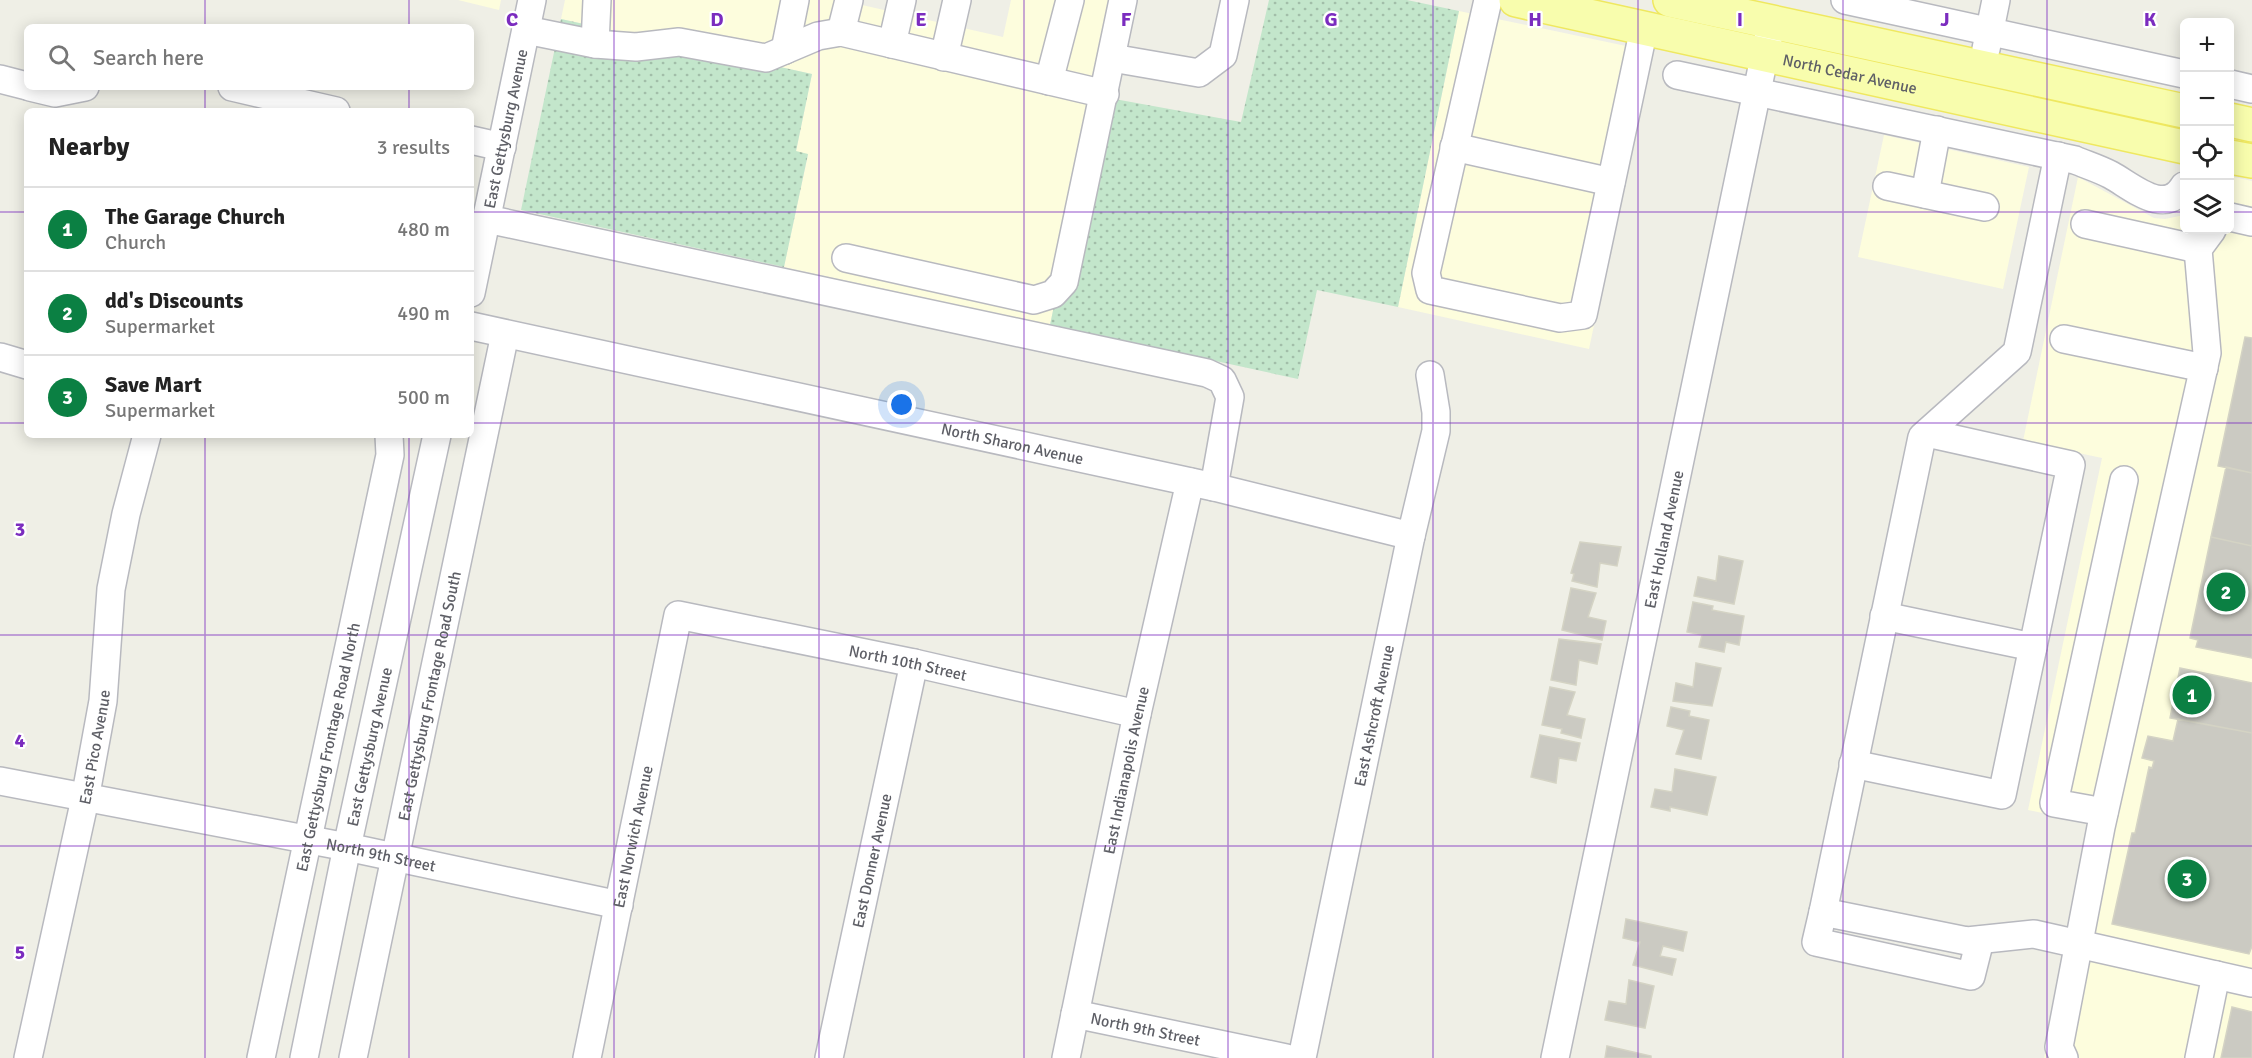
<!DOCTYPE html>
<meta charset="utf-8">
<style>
body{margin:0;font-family:Signika,sans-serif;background:#f6f6f6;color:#222}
.controls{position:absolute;right:18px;top:18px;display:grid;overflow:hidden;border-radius:9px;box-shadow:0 3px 15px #0003}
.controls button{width:54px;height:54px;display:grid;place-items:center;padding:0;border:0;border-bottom:2px solid #e0e0e0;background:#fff;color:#222;font:30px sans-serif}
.you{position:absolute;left:902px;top:405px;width:21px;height:21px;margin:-15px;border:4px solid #fff;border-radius:50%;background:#1a73e8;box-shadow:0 0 0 9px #1a73e833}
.badge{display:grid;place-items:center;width:39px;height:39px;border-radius:50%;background:#0b8043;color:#fff;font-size:20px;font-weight:700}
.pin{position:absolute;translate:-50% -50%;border:3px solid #fff;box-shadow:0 2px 6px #0006}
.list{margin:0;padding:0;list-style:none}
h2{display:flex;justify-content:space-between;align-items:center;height:78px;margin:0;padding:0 24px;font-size:26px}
h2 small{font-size:20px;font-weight:400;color:#767676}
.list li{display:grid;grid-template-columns:39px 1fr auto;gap:18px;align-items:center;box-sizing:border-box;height:84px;padding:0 24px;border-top:2px solid #e0e0e0}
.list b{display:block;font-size:22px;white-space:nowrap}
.list p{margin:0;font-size:20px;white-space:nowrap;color:#767676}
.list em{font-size:20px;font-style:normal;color:#767676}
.icon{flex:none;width:33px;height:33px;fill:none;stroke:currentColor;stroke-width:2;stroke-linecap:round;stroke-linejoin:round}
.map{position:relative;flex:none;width:2252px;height:1058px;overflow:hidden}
.search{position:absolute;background:#fff;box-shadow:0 3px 15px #0003;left:24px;top:24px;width:450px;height:66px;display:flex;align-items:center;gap:15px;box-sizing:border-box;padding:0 21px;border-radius:9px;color:#767676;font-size:22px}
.panel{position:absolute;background:#fff;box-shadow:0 3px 15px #0003;left:24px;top:108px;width:450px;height:330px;border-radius:9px}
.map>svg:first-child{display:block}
.commercial{fill:#fdfddd}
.green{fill:url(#green-dots)}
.building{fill:#cbcac2;stroke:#d4d3c4;stroke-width:1.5}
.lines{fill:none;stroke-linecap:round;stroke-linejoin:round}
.minor-casing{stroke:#b8b9bf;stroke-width:30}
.major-casing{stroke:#efe860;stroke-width:36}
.minor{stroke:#fff;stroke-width:27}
.major{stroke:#f8fdad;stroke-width:33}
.grid{fill:none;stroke:#7b2cbf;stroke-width:1.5;stroke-opacity:0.55}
.labels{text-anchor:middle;stroke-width:4.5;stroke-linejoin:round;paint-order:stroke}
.street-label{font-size:16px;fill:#5e5f66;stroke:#fff}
.grid-label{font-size:20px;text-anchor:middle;font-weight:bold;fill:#7b2cbf;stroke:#fff;stroke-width:4.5;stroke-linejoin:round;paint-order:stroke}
</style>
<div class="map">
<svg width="2252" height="1058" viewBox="0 0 2252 1058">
<defs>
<pattern id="green-dots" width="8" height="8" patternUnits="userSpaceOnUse" patternTransform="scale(1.5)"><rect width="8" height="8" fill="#c3e6cb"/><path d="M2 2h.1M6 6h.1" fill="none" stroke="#a2bea9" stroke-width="1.8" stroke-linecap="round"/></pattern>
</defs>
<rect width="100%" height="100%" fill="#efefe6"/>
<path class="commercial" d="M458 0H501L499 10Z
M565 0H840L1003 37 1011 0H1118L1050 325 784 267 808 155 796 152 812 74 561 19Z
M1459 11 1626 46 1645 83 1589 349 1398 307Z
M1884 135 2029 167 2003 289 1858 257Z
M2230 176 2252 181V1058H2044L2093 824 2028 810 2102 458 2023 441 2078 177 2154 218 2165 219 2184 215V230H2230Z"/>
<path class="green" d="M1269 0H1407L1459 11 1398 307 1317 290 1298 379 1050 325 1098 96 1241 122Z
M561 19 812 74 796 151 808 154 784 267 521 210Z"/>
<path class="building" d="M2245 337 2252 338V473L2218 466Z
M2226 467 2252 473V546L2211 537Z
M2211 537 2252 546V658L2196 647 2198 640 2190 638Z
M1580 542 1621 547 1617 566 1600 563 1597 587 1572 581 1574 574 1571 573Z
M1719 556 1743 561 1734 604 1694 596 1698 577 1716 581Z
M1571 588 1596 593 1588 617 1606 621 1602 640 1562 630Z
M1693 602 1713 606 1712 610 1744 616 1739 645 1726 642 1724 652 1699 647 1702 635 1687 632Z
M1559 639 1601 644 1597 664 1579 660 1576 685 1551 680Z
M1696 663 1721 668 1712 706 1673 701 1676 683 1693 687Z
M2180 668 2252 683V733L2170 718Z
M1550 687 1575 692 1567 715 1585 719 1581 738 1561 733 1562 729 1542 725Z
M1671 707 1690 711 1689 716 1709 720 1701 759 1676 754 1684 730 1667 726Z
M2178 719 2252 733V946L2249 954 2112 924 2132 833H2135L2149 767 2152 768 2154 761 2142 758 2148 736 2173 741Z
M1540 735 1580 743 1576 761 1559 758 1556 783 1531 777Z
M1675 769 1716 777 1707 815 1670 807V811L1651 807 1655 789 1672 792Z
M1626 919 1687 932 1683 951 1663 946 1660 956 1676 959 1672 975 1633 965 1640 942 1623 938Z
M1629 980 1654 986 1645 1028 1605 1020 1609 1001 1626 1004Z
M2232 1007 2252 1012V1058H2221Z
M1607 1046 1651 1056V1058H1605Z"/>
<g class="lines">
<defs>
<g id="minor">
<path d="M1488 0 1426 273 1430 290 1560 318 1583 315 1644 28"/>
<path d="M1845 0 2184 74"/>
<path d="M526 30 595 44 636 47 679 42 766 58 818 36 841 32 1105 94"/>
<path d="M841 32 849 0"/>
<path d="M595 44 597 0"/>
<path d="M892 44 902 0"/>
<path d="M1986 49 1996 0"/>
<path d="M785 50 795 0"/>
<path d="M944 57 957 0"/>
<path d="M1112 58 1199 73 1223 55 1235 0"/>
<path d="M1677 75 2075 160C2087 165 2100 169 2111 175 2133 187 2165 217 2184 186"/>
<path d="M0 79 27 86"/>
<path d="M1049 81 1070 0"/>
<path d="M2230 84 2252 89"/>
<path d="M30 87 55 93 85 87"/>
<path d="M232 87 336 111"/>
<path d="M471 140 502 147"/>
<path d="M1454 147 1611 182"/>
<path d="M2058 156 2017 352 1922 437 1823 912 1967 941 2034 934 2252 983"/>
<path d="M1887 186 1985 207"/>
<path d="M1925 194 1937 130"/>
<path d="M2230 217 2252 222"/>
<path d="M487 219 1207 373 1222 380 1230 397 1214 487"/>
<path d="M2085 224 2198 249"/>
<path d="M846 258 1034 300 1053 294 1064 282 1123 0"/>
<path id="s1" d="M471 293 532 0"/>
<path id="s2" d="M471 326 1214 487 1411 536"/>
<path d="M2064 339 2204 368"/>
<path d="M0 357 27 365"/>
<path d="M1884 616 2033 647"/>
<path d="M1853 764 2002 795 2071 465 1927 433"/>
<path id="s3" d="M0 781 347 847 619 905"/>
<path d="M2104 812 2054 803 2124 480"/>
<path d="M1823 912 1816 942 1971 976 1980 940"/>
<path id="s4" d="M1075 1014 1286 1058"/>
<path id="s5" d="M28 1058 85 799 103 701 111 589 126 514 147 435"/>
<path id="s6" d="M261 1058 390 455 389 435"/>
<path id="s7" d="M304 1058 347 847 437 435"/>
<path id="s8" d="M353 1058 505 334"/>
<path id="s9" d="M587 1058 678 615 914 663 1137 714"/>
<path id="s10" d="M829 1058 914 663"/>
<path id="s11" d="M1066 1058 1137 714 1190 482"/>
<path id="s12" d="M1302 1058 1411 536 1436 431V412L1430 375"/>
<path id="s13" d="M1555 1058 1769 34"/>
<path d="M2064 1058 2059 1047 2101 827 2207 353 2198 249 2212 230"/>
<path d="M2199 1058 2216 975"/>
</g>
<g id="major">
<path id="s14" d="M1516 0 2184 147"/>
<path d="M1670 0 2184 111"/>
<path d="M2230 120 2252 125"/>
<path d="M2230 157 2252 161"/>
</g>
</defs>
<use href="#minor" class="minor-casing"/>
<use href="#major" class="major-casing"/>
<use href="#minor" class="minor"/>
<use href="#major" class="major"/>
</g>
<path class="grid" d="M205 0V27M409 0V27M614 0V1058M819 0V1058M1024 0V1058M1228 0V1058M1433 0V1058M1638 0V1058M1843 0V1058M2047 0V1058M205 87V111M409 87V111M0 212H27M471 212H2184M2230 212H2252M0 423H27M471 423H2252M205 435V1058M409 435V1058M0 635H2252M0 846H2252"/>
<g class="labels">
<g class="street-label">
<text dy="6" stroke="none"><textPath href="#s14" startOffset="342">North Cedar Avenue</textPath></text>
<text dy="6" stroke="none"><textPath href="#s1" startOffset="168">East Gettysburg Avenue</textPath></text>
<text dy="6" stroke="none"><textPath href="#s2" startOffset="554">North Sharon Avenue</textPath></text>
<text dy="6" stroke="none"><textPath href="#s13" startOffset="530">East Holland Avenue</textPath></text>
<text dy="6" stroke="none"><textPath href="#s9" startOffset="687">North 10th Street</textPath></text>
<text dy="6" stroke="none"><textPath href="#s8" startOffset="370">East Gettysburg Frontage Road South</textPath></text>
<text dy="6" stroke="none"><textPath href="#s12" startOffset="350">East Ashcroft Avenue</textPath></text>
<text dy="6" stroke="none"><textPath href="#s7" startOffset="318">East Gettysburg Avenue</textPath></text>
<text dy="6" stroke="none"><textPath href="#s5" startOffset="318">East Pico Avenue</textPath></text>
<text dy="6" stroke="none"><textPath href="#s6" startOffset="318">East Gettysburg Frontage Road North</textPath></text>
<text dy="6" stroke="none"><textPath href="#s11" startOffset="294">East Indianapolis Avenue</textPath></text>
<text dy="6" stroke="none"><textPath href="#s9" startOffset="226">East Norwich Avenue</textPath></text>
<text dy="6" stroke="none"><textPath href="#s3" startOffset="388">North 9th Street</textPath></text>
<text dy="6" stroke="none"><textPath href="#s10" startOffset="202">East Donner Avenue</textPath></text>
<text dy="6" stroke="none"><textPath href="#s4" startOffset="72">North 9th Street</textPath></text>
</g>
</g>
<g class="grid-label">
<text x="512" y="26">C</text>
<text x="717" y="26">D</text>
<text x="921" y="26">E</text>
<text x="1126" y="26">F</text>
<text x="1331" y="26">G</text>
<text x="1535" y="26">H</text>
<text x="1740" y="26">I</text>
<text x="1945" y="26">J</text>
<text x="2150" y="26">K</text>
<text x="20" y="536">3</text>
<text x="20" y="747">4</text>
<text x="20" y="959">5</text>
</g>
</svg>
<div class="controls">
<button>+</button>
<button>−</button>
<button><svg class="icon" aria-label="locate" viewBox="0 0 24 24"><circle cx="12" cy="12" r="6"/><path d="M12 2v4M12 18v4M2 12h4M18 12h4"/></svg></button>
<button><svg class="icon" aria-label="layers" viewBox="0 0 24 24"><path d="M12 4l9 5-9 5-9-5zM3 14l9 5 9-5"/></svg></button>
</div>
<div class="you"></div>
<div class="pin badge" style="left:2192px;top:695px">1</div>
<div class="pin badge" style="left:2226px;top:592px">2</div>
<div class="pin badge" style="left:2187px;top:879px">3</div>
<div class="search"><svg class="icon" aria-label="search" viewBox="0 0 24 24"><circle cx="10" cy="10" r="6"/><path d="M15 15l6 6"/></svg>Search here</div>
<section class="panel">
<h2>Nearby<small>3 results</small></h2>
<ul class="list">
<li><span class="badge">1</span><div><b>The Garage Church</b><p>Church</p></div><em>480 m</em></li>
<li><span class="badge">2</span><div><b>dd's Discounts</b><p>Supermarket</p></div><em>490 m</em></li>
<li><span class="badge">3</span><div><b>Save Mart</b><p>Supermarket</p></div><em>500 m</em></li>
</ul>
</section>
</div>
